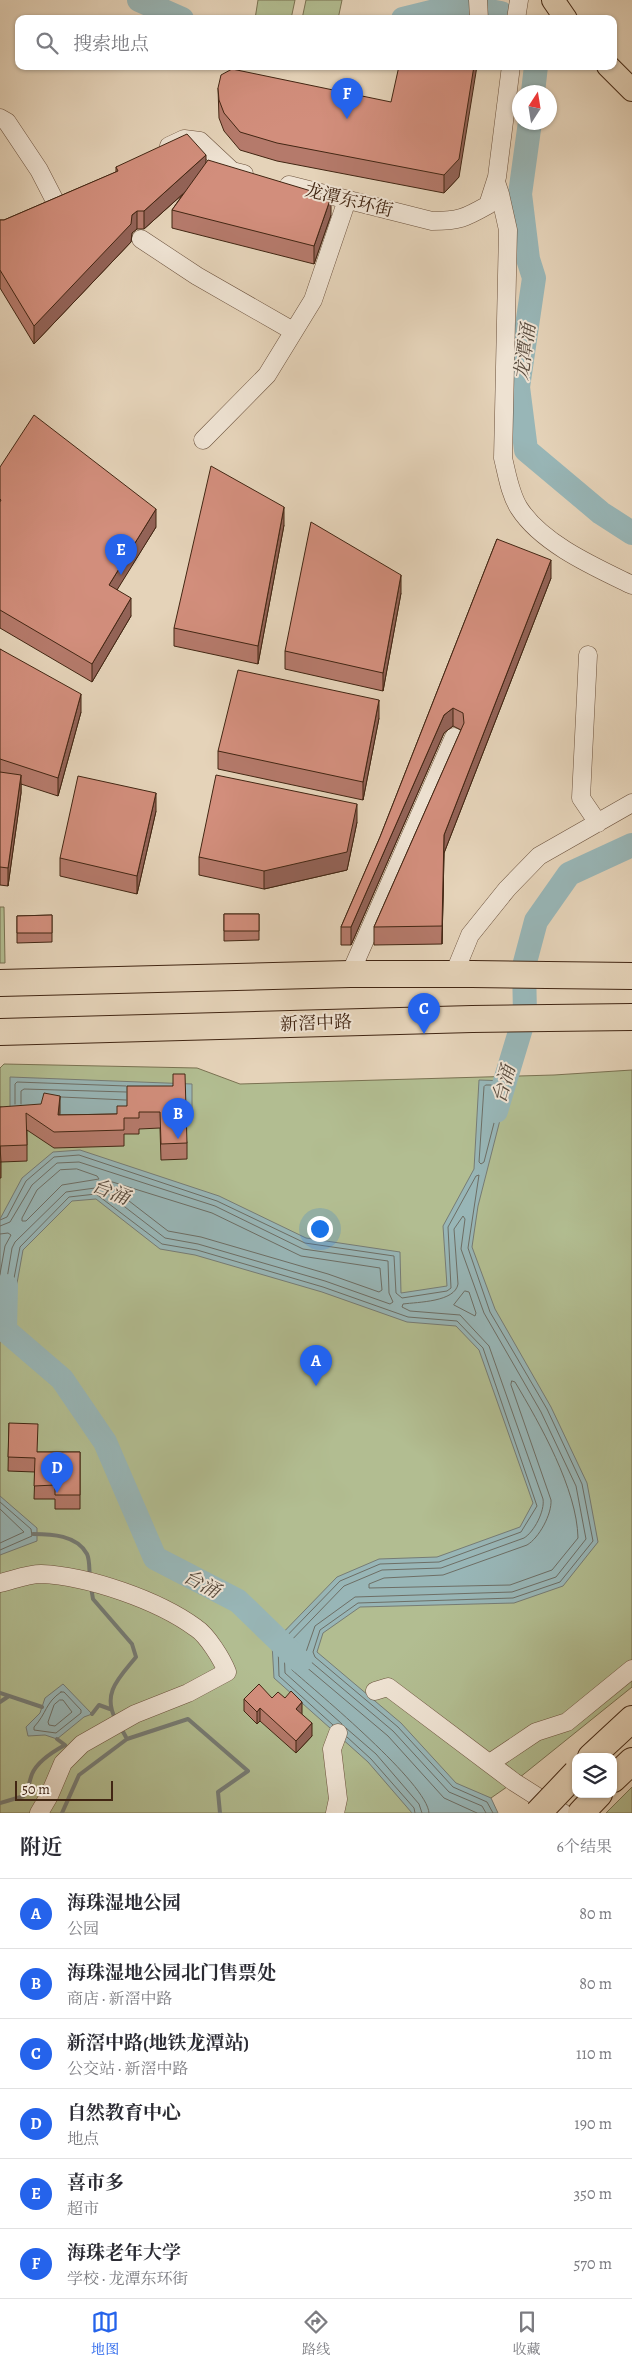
<!DOCTYPE html>
<html lang="zh">
<meta charset="utf-8">
<style>
body{margin:0;font-family:Alegreya,"Noto Serif SC",serif;background:#f2f2f3;color:#2b2b33}
.controls{position:absolute;right:15px;bottom:15px;display:grid;overflow:hidden;border-radius:10px;box-shadow:0 1px 4px #0004}
.controls button{width:45px;height:45px;display:grid;place-items:center;padding:0;border:0;border-bottom:1px solid #e1e1e2;background:#fff;color:#2b2b33;font:25px sans-serif}
.compass{position:absolute;left:512px;top:85px;width:45px;height:45px;border-radius:50%;background:#fff;box-shadow:0 1px 4px #0004;rotate:12deg}
.scale{position:absolute;left:15px;bottom:12px;width:98px;box-sizing:border-box;padding-left:5px;border:2px solid #422613;border-top:0;font-size:14px;line-height:18px;white-space:nowrap;color:#422613;-webkit-text-stroke:4px #eee2d2;paint-order:stroke}
.you{position:absolute;left:319px;top:1228px;width:18px;height:18px;margin:-12px;border:4px solid #fff;border-radius:50%;background:#1a73e8;box-shadow:0 0 0 8px #1a73e833}
.badge{display:grid;place-items:center;width:32px;height:32px;border-radius:50%;background:#2563eb;color:#fff;font-size:16px;font-weight:700}
.pin{position:absolute;translate:-50% -41px;filter:drop-shadow(0 1px 2px #0008)}
.pin::after{content:'';position:absolute;top:26px;width:18px;height:15px;background:inherit;clip-path:polygon(0 0,100% 0,50% 100%)}
.list{margin:0;padding:0;list-style:none}
h2{display:flex;justify-content:space-between;align-items:center;height:65px;margin:0;padding:0 20px;font-size:21px}
h2 small{font-size:16px;font-weight:400;color:#7c7c81}
.list li{display:grid;grid-template-columns:32px 1fr auto;gap:15px;align-items:center;box-sizing:border-box;height:70px;padding:0 20px;border-top:1px solid #e1e1e2}
.list b{display:block;font-size:19px;white-space:nowrap}
.list p{margin:0;font-size:16px;white-space:nowrap;color:#7c7c81}
.list em{font-size:16px;font-style:normal;color:#7c7c81}
.icon{flex:none;width:28px;height:28px;fill:none;stroke:currentColor;stroke-width:2;stroke-linecap:round;stroke-linejoin:round}
.map{position:relative;flex:none;width:632px;height:1813px;overflow:hidden}
.search{position:absolute;background:#fff;box-shadow:0 1px 4px #0004;left:15px;right:15px;top:15px;height:55px;display:flex;align-items:center;gap:12px;box-sizing:border-box;padding:0 18px;border-radius:10px;color:#7c7c81;font-size:19px}
.sheet{height:485px;background:#fff}
nav{display:flex;justify-content:space-around;align-items:center;box-sizing:border-box;height:70px;border-top:1px solid #e1e1e2;background:#fff;font-size:14px;color:#7c7c81}
nav a{display:grid;justify-items:center;gap:2px}
nav .on{color:#2563eb}
.map>svg:first-child{display:block}
.green{fill:#b2bd91;stroke:#7a7252}
.water{fill:#98b6b7;stroke:#767c75}
.lines{fill:none;stroke-linecap:round;stroke-linejoin:round}
.shore{stroke:#6d6e65;stroke-width:1}
.stream{stroke:#767c75;stroke-width:4}
.river{stroke:#98b6b7;stroke-width:24}
.minor-casing{stroke:#6b513c;stroke-width:19}
.major-casing{stroke:#422613;stroke-width:24}
.highway-casing{stroke:#422613;stroke-width:28}
.minor{stroke:#eee2d2;stroke-width:18}
.major{stroke:#e5d3b9;stroke-width:22}
.highway{stroke:#e5d3b9;stroke-width:26}
.highway-bridge-casing{stroke:#422613;stroke-width:28;stroke-linecap:butt}
.highway-bridge{stroke:#e5d3b9;stroke-width:26}
.wall{fill:#b57a6b;stroke:#422613}
.shaded-wall{fill:#936357;stroke:#422613}
.building{fill:#d28e7c;stroke:#422613}
.labels{text-anchor:middle;stroke-width:4;stroke-linejoin:round;paint-order:stroke}
.street-label{font-size:18px;fill:#422613;stroke:#eee2d2}
.water-label{font-size:19px;font-style:italic;fill:#584a3c;stroke:#eee2d2}
</style>
<div class="map">
<svg width="632" height="1813" viewBox="0 0 632 1813">
<rect width="100%" height="100%" fill="#e5d3b9"/>
<filter id="stains"><feTurbulence type="fractalNoise" baseFrequency=".004" numOctaves="4"/><feColorMatrix values="0 0 0 0 .2 0 0 0 0 .09 0 0 0 0 .02 0 0 0 .5 -.17"/></filter>
<radialGradient id="worn" r=".72"><stop offset=".6" stop-color="#630" stop-opacity="0"/><stop offset="1" stop-color="#630" stop-opacity=".3"/></radialGradient>
<path class="green" d="M258 0H295L291 19H255Z
M306 0H342L338 19H302Z
M0 907H4L5 963H0Z
M4 1064 197 1068 240 1084 554 1075 632 1070V1687L514 1782 491 1798 479 1813H0V1068Z
M632 1787V1813H606Z"/>
<path class="water" d="M10 1077 192 1084V1110L163 1116 10 1122Z
M479 1080 510 1081 478 1206 472 1247 495 1309 551 1407 587 1483 598 1542 563 1586 514 1603 360 1607 323 1633 317 1652 401 1723 456 1783 491 1798 498 1813H412L368 1762 274 1678 272 1644 337 1577 379 1559 437 1557 520 1527 533 1503 479 1350 456 1326 407 1322 322 1292 195 1255 160 1249 96 1199 72 1201 23 1250 14 1300 5 1317 0 1311V1219L22 1178 53 1152 80 1150 219 1196 306 1238 400 1252 401 1293 447 1286 443 1226 474 1169Z
M0 1496 37 1528V1541L0 1555Z
M63 1684 92 1714 84 1717 57 1739 45 1735 28 1736 26 1727 40 1713 45 1698Z"/>
<g class="lines">
<path class="shore" d="M486 1085H501L503 1088 484 1162 481 1164 479 1162 484 1087Z
M61 1097 126 1100
M15 1104V1084L17 1082 126 1086
M21 1104V1091L24 1089 126 1092
M77 1169 97 1176 99 1179 62 1185 26 1221H22V1218L37 1190 60 1170Z
M106 1180 212 1213 301 1256 380 1268 382 1290 379 1292 328 1274 201 1237 168 1231 107 1184Z
M0 1220 7 1217 26 1181 54 1157 79 1155 217 1201 305 1243 394 1256 396 1293 402 1298 447 1291 451 1288 448 1227 476 1176 479 1175 468 1248 490 1312 547 1409 582 1484 593 1541 560 1582 513 1598 358 1603 320 1630 313 1652 315 1657 398 1727 453 1787 487 1802 493 1813
M0 1226 10 1222 32 1185 57 1163 79 1162 215 1206 303 1249 388 1261 389 1293 393 1302 390 1304 325 1281 198 1244 165 1238 103 1190 95 1188 66 1192 15 1242 12 1248 4 1297 0 1302
M0 1234 8 1233 11 1235 5 1246 0 1274
M465 1291 469 1292 476 1313 475 1316 454 1305Z
M0 1308 5 1307 10 1299 20 1247 69 1197 96 1194 162 1244 197 1250 323 1287 408 1317 457 1321 483 1348 537 1506 521 1532 439 1562 380 1564 340 1581 278 1645 279 1676 333 1725
M512 1381 515 1382C540 1424 577 1489 578 1538L552 1570 510 1585 369 1588V1584L384 1578 443 1575 527 1545C539 1538 552 1514 551 1500L511 1385Z
M0 1502 31 1529 32 1536 0 1550
M0 1509 24 1532 0 1543
M61 1692H64L81 1710V1713L56 1733 34 1730V1727C47 1713 45 1703 61 1692Z
M60 1700H63L72 1712 55 1726 49 1725 48 1722 54 1705Z
M342 1724 285 1673 284 1648 344 1586 382 1570 441 1568 524 1538C534 1532 545 1511 543 1499L489 1346 460 1315 410 1311 402 1307 403 1304C418 1302 455 1302 458 1284L454 1229 463 1216 465 1219 461 1249 484 1313 541 1412 576 1486 586 1539 556 1577 512 1592 355 1597 315 1626 306 1652 310 1661 393 1731 449 1792 482 1806 486 1813
M346 1728 376 1754 419 1804 422 1813
M347 1737 371 1759 414 1808 415 1813
M429 1813C428 1784 318 1693 292 1670L291 1652 295 1647 299 1648 300 1658 305 1666 388 1736 444 1798 477 1813"/>
<path class="stream" d="M33 1534C51 1534 77 1535 87 1554 90 1560 89 1571 90 1578
M91 1587 93 1599 132 1644 136 1657C120 1677 101 1693 116 1720
M0 1693 42 1707
M0 1702 9 1696
M92 1714 99 1705 110 1709
M121 1728 127 1739
M0 1803 24 1796C29 1788 29 1782 32 1774 37 1762 54 1751 65 1745L57 1739
M62 1813 79 1775 127 1739 188 1719 248 1771 218 1792 220 1813"/>
<path class="river" d="M139 0 182 19
M403 19 447 8 465 7 501 13
M533 92 536 66
M530 122 520 194 528 259 534 278 518 387 526 450 601 513 632 533
M496 1111 525 1015 524 966 536 921 569 874 632 845
M6 1286 5 1330 62 1379 105 1442 155 1558 238 1601 300 1661"/>
<defs>
<path id="minor" d="M478 0 479 19
M516 19 519 0
M0 118 7 122 39 170 56 203
M169 146 184 139 200 141 232 171 244 174
M496 182 500 194 508 230 503 458C507 474 510 494 519 508 542 544 595 567 632 585
M289 185 432 221C459 221 465 218 488 205L497 177 511 66
M141 239 197 276 293 331
M203 440 267 375 313 300 347 200
M588 655 581 798 598 823
M350 974 454 737
M454 974 470 935 507 889 539 856 632 803
M0 1583C13 1580 28 1574 41 1574 88 1576 158 1600 196 1628 207 1635 222 1659 227 1672L188 1693 135 1714 82 1744 63 1763 49 1796 39 1813
M375 1691 388 1687 514 1782 563 1813
M490 1763 536 1732 567 1722 632 1669
M335 1813 338 1799 332 1749 338 1733"/>
<path id="major" d="M553 0 566 19
M608 66 632 90"/>
<path id="highway" d="M547 975 632 976
M0 983 350 974H472
M0 1032 472 1019 632 1017
M591 1757 632 1719
M613 1779 632 1761
M581 1813 599 1794"/>
</defs>
<use href="#minor" class="minor-casing"/>
<use href="#major" class="major-casing"/>
<use href="#highway" class="highway-casing"/>
<use href="#minor" class="minor"/>
<use href="#major" class="major"/>
<use href="#highway" class="highway"/>
<defs>
<path id="highway-bridge" d="M472 974 547 975
M538 1813 576 1773"/>
</defs>
<use href="#highway-bridge" class="highway-bridge-casing"/>
<use href="#highway-bridge" class="highway-bridge"/>
</g>
<path class="wall" d="M218 88 459 177 444 193 277 161 240 150 224 131 219 118Z
M206 163 331 215 314 264 172 228V210L183 194 144 229H137L132 233 131 242 34 344 0 288V220H4L116 172V167Z
M0 467 156 527 117 589 131 616 92 682 0 628Z
M284 525 258 664 174 646V628Z
M497 539 551 578 444 853 442 944 374 945V927L461 730 453 726 444 733 351 945H341V927L380 837Z
M401 593 383 691 285 669V651Z
M0 649 81 712 58 796 21 784V793L8 886 0 885Z
M379 718 363 800 218 769V751Z
M156 811 137 894 60 876V858Z
M357 822 347 870 264 889 199 875V857Z
M224 914H259V940L224 941Z
M52 915V942L17 943V916Z
M173 1086 187 1143V1159L161 1160 160 1128 139 1129V1134H124V1146L54 1148 27 1130V1161L1 1162V1178H0V1107L60 1115 117 1114 127 1106Z
M9 1423 37 1452H80V1509H55V1499H34L35 1472 8 1471Z
M272 1698 302 1714 312 1736 296 1753 260 1721 257 1724 244 1711V1699Z"/>
<path class="shaded-wall" d="M474 66H477L459 177 444 193V175Z
M206 155V173L144 229V211Z
M331 197V215L314 264V246Z
M137 211V229L132 233 131 242 34 344V326L132 215Z
M284 507V525L258 664V646Z
M156 509V527L109 603V585Z
M551 560V578L444 853 442 944 444 835Z
M401 575V593L383 691V673Z
M131 598V616L92 682V664Z
M81 694V712L58 796V778Z
M379 700V718L363 800V782Z
M453 708V726L444 733 351 945V927L444 715Z
M21 775V793L8 886V868Z
M156 793V811L137 894V876Z
M357 804V822L347 870 264 889V871Z
M60 1096V1113L58 1131V1115Z
M302 1702V1714L296 1722V1709Z
M260 1708V1721L257 1724V1712Z
M312 1723V1736L296 1753V1741Z"/>
<path class="building" d="M399 66H474L459 159 444 175 277 143 240 132 224 113 219 100 218 88 221 75 232 69 391 102Z
M187 134 206 155 144 211H137L132 215 131 224 34 326 0 270V220H4L118 171 116 167Z
M208 160 331 197 314 246 172 210Z
M34 415 156 509 109 585 131 598 92 664 0 610V502L1 500 0 499V467Z
M211 466 284 507 258 646 174 628Z
M311 522 401 575 383 673 285 651Z
M497 539 551 560 444 835 442 926 374 927 464 723 463 713 453 708 444 715 351 927H341L380 837Z
M0 649 81 694 58 778 0 759Z
M238 670 379 700 363 782 218 751Z
M0 772 21 775 8 868 0 867Z
M216 775 357 804 347 852 264 871 199 857Z
M78 776 156 793 137 876 60 858Z
M224 914H259V931H224Z
M52 915V933H17V916Z
M173 1074H185L187 1143 161 1144 160 1112H139V1118H124V1130L54 1132 26 1113 27 1145 0 1146 1 1162H0V1107L41 1104 44 1093 60 1096 58 1115 117 1114V1106H127V1086H173Z
M9 1423 38 1424 37 1452H80V1495H55V1485L34 1486 35 1458 8 1457Z
M259 1684 272 1698 278 1692 285 1698 291 1691 302 1702 296 1709 312 1723 296 1741 260 1708 257 1712 244 1699Z"/>
<g class="labels">
<g class="street-label">
<text transform="translate(349 200) rotate(14)" y="6">龙潭东环街</text>
<text transform="translate(316 1023) rotate(-2)" y="6">新滘中路</text>
</g>
<g class="water-label">
<text transform="translate(524 352) rotate(-82)" y="7">龙潭涌</text>
<text transform="translate(503 1084) rotate(-74)" y="7">台涌</text>
<text transform="translate(111 1191) rotate(22)" y="7">台涌</text>
<text transform="translate(202 1583) rotate(28)" y="7">台涌</text>
</g>
</g>
<rect width="100%" height="100%" filter="url(#stains)"/>
<rect width="100%" height="100%" fill="url(#worn)"/>
</svg>
<div class="controls">
<button><svg class="icon" aria-label="layers" viewBox="0 0 24 24"><path d="M12 4l9 5-9 5-9-5zM3 14l9 5 9-5"/></svg></button>
</div>
<svg class="compass" viewBox="-18 -18 36 36"><path d="M0-13l5 13h-10z" fill="#e53935"/><path d="M0 13l5-13h-10z" fill="#7c7c81"/></svg>
<div class="scale">50 m</div>
<div class="you"></div>
<div class="pin badge" style="left:316px;top:1386px">A</div>
<div class="pin badge" style="left:178px;top:1139px">B</div>
<div class="pin badge" style="left:424px;top:1034px">C</div>
<div class="pin badge" style="left:57px;top:1493px">D</div>
<div class="pin badge" style="left:121px;top:575px">E</div>
<div class="pin badge" style="left:347px;top:119px">F</div>
<div class="search"><svg class="icon" aria-label="search" viewBox="0 0 24 24"><circle cx="10" cy="10" r="6"/><path d="M15 15l6 6"/></svg>搜索地点</div>
</div>
<section class="sheet">
<h2>附近<small>6个结果</small></h2>
<ul class="list">
<li><span class="badge">A</span><div><b>海珠湿地公园</b><p>公园</p></div><em>80 m</em></li>
<li><span class="badge">B</span><div><b>海珠湿地公园北门售票处</b><p>商店 · 新滘中路</p></div><em>80 m</em></li>
<li><span class="badge">C</span><div><b>新滘中路(地铁龙潭站)</b><p>公交站 · 新滘中路</p></div><em>110 m</em></li>
<li><span class="badge">D</span><div><b>自然教育中心</b><p>地点</p></div><em>190 m</em></li>
<li><span class="badge">E</span><div><b>喜市多</b><p>超市</p></div><em>350 m</em></li>
<li><span class="badge">F</span><div><b>海珠老年大学</b><p>学校 · 龙潭东环街</p></div><em>570 m</em></li>
</ul>
</section>
<nav>
<a class="on"><svg class="icon" aria-label="map" viewBox="0 0 24 24"><path d="M3 6l6-2 6 2 6-2v14l-6 2-6-2-6 2zM9 4v14M15 6v14"/></svg>地图</a>
<a><svg class="icon" aria-label="directions" viewBox="0 0 24 24"><path d="M12 3l9 9-9 9-9-9zM9 14v-3h6M13 9l2 2-2 2"/></svg>路线</a>
<a><svg class="icon" aria-label="saved" viewBox="0 0 24 24"><path d="M7 4h10v16l-5-4-5 4z"/></svg>收藏</a>
</nav>
